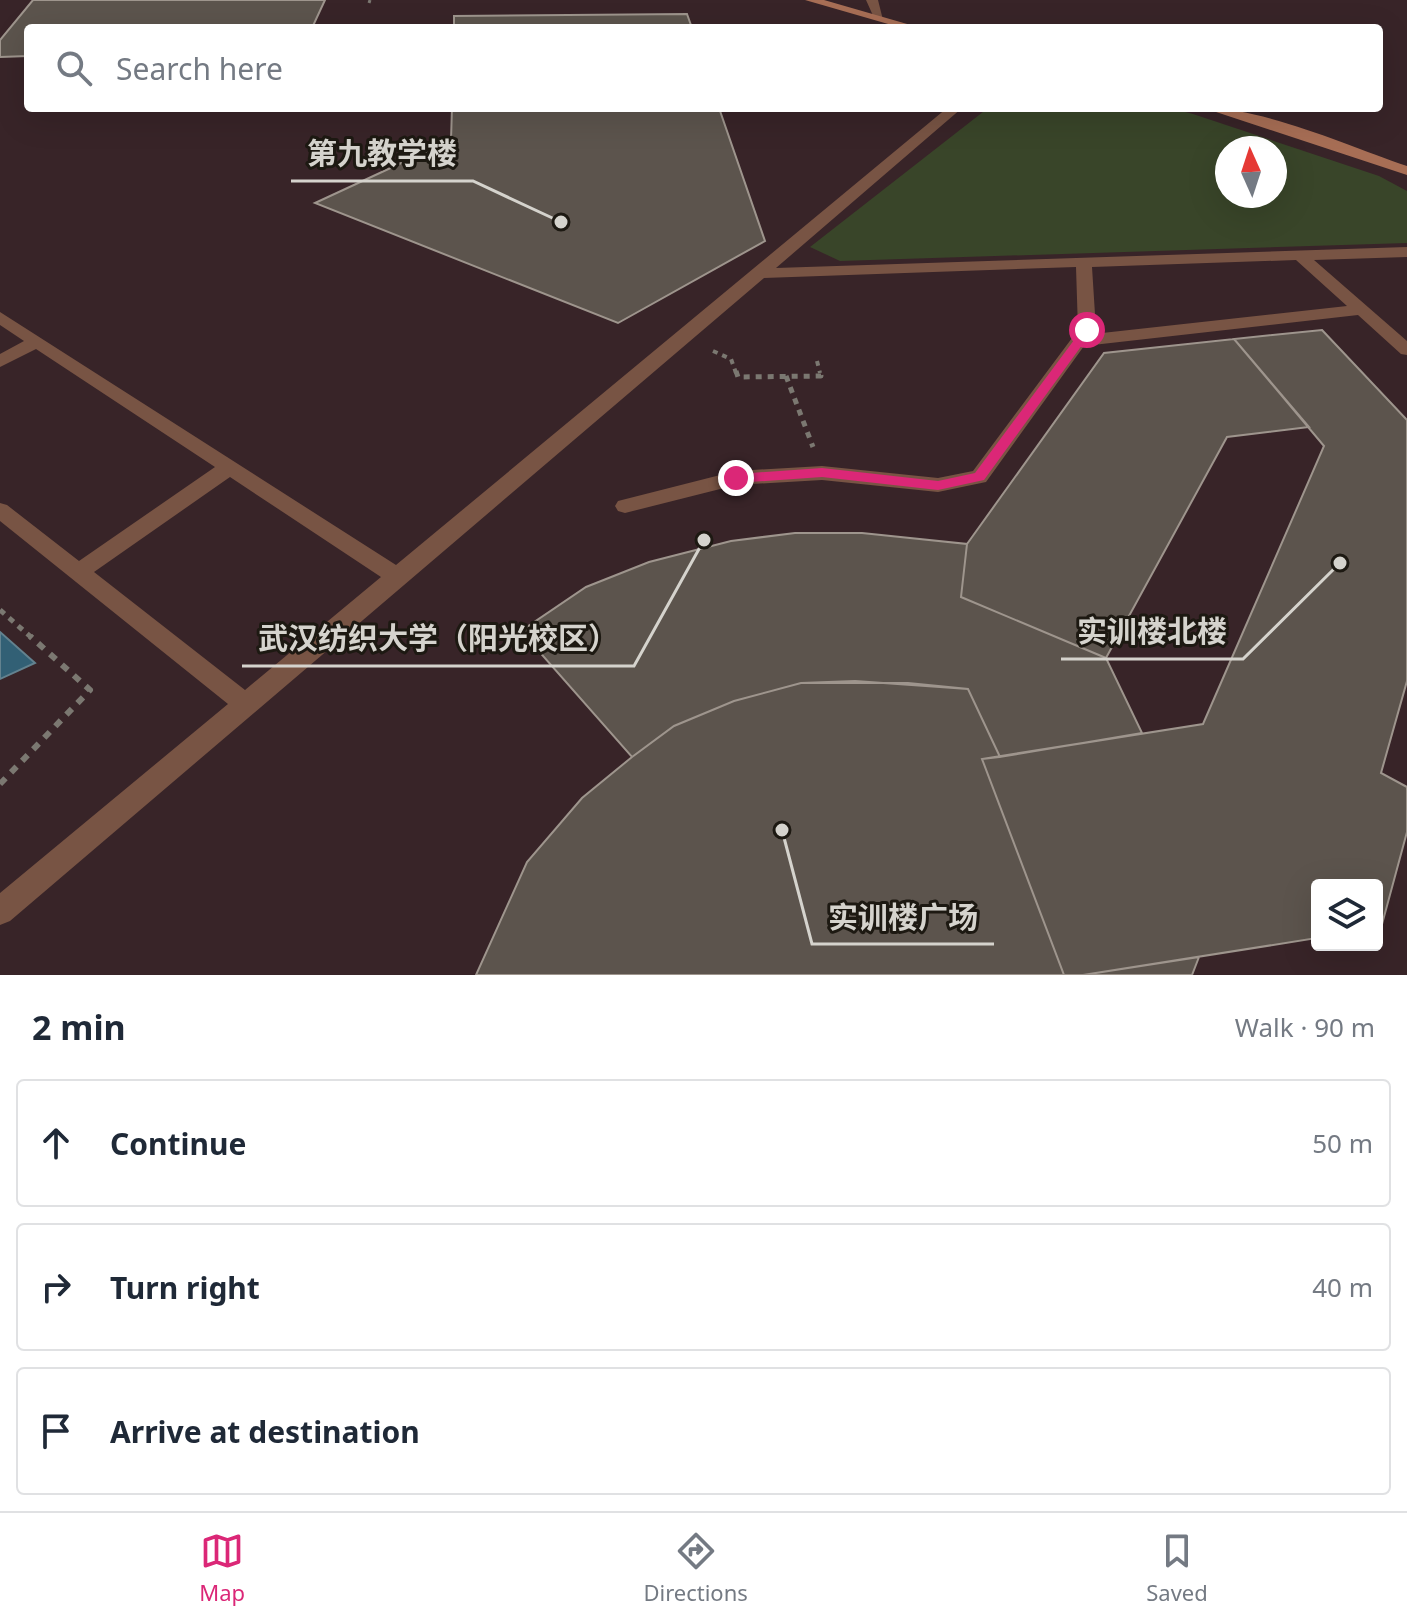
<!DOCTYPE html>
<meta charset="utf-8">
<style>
body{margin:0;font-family:"Noto Sans","Noto Sans SC",sans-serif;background:#f6f6f7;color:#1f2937}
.controls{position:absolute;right:24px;bottom:24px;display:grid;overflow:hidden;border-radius:8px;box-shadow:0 8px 32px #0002}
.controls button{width:72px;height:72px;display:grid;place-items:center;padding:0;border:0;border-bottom:2px solid #e0e1e3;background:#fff;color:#1f2937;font:40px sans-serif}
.compass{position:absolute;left:1215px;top:136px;width:72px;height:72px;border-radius:50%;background:#fff;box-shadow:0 8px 32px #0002;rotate:357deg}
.stop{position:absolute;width:24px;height:24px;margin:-18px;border:6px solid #db2777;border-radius:50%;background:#fff}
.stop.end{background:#db2777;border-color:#fff;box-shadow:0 2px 8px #0008}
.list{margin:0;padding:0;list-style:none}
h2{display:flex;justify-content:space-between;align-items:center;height:104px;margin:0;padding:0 32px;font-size:34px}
h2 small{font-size:26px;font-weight:400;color:#747a83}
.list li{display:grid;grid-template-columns:52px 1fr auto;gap:24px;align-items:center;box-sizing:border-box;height:128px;margin:0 16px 16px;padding:0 16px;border:2px solid #e0e1e3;border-radius:8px}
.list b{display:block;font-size:30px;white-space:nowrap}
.list em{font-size:26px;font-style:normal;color:#747a83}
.icon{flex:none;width:44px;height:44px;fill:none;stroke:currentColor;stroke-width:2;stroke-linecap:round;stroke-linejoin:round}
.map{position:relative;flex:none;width:1407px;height:975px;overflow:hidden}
.search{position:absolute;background:#fff;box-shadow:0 8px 32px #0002;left:24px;right:24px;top:24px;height:88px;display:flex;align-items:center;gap:20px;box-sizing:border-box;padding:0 28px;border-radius:8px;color:#747a83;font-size:30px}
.sheet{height:536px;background:#fff}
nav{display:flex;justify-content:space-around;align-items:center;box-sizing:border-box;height:112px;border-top:2px solid #e0e1e3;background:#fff;font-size:22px;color:#747a83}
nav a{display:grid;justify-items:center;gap:4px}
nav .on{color:#db2777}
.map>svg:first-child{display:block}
.education{fill:#382428;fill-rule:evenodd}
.green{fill:#394529;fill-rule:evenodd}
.water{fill:#326075;stroke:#63828f;stroke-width:2}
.building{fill:#5c544d;stroke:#9e958d;stroke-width:2}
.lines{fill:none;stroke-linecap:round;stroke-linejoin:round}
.path-far3{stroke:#7b7871;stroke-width:3;stroke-dasharray:4 4;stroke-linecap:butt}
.path-far2{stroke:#7b7871;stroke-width:4;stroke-dasharray:5 5;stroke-linecap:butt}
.path-far1{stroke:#7b7871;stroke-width:5;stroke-dasharray:6 6;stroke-linecap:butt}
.path{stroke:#7b7871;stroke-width:6;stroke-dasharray:8 8;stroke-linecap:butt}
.street{fill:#785444;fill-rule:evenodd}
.secondary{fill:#a76e55;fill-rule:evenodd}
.route{fill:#db2777}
.leader{fill:none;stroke:#d5d3cd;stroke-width:3}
.callout-dot{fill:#d5d3cd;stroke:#1d1912;stroke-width:3}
.callout-label{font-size:30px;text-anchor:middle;font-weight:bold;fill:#d5d3cd;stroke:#1d1912;stroke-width:6;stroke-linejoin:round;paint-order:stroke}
</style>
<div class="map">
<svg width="1407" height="975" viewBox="0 0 1407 975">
<rect width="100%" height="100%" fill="#27231b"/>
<path class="education" d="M0 0H1407V975H0ZM28 28H1379V108H28ZM1227 148H1275V196H1227ZM1317 885H1377V945H1317Z"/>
<path class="green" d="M988 108H1170L1193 114 1379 176 1407 191V243L840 261 810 247ZM1227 148H1275V196H1227Z"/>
<path class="water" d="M0 632 35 663 0 679Z"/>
<path class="building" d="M33 0H325L312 28H28V56L0 57V40Z
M687 14 692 28H454V16Z
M452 108H719L765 241 618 323 315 203 451 140Z
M1322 330 1407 420V681L1381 773 1407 787V832L1381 928 1377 929V885H1317V938L1083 975H1064L982 759 1203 724 1324 446 1234 339Z
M1234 339 1309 427 1227 437 1106 658 961 597 967 544 1104 353Z
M795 533H862L967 544 961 597 1106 658 1142 733 1000 757 968 689 908 683H801L734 701 674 726 632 757 521 631 586 587 649 562 731 541Z
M855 681 968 689 1000 757 982 759 1064 975H476L527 862 582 798 632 757 674 726 734 701 801 683Z
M1199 957 1192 975H1083Z"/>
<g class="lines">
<path class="path-far3" d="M369 3 370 0"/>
<path class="path-far2" d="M713 351 731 359 736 373
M817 361 820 373"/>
<path class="path-far1" d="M736 371 738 377 821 376 820 371
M786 376 813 447
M0 610 32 638"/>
<path class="path" d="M0 784 90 690 30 636"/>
<path class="street" d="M866 0H878L883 20H875Z
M947 108H962L776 268 1407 247V257L1314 260 1407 341V355L1401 354 1358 315 1084 346 986 482 938 492 822 480 736 485 625 513 618 511 615 506 618 501 736 471 822 466 938 478 973 471 1078 330 1076 267 764 278 10 921 0 925V893L228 704 0 521V503L7 505 79 561 215 467 36 349 0 367V354L24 341 0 325V312L396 565ZM1296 260 1347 306 1093 334 1096 330 1092 267ZM230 477 381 577 245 690 94 572Z"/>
<path class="secondary" d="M805 0H824L921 28H902Z
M1204 108C1265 108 1348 146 1407 166V175Z"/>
</g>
<path class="route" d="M1083 328 1093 330 984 480 938 490 822 477 736 483 730 478 736 474 822 468 938 481 975 473Z"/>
<path class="leader" d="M561 222L473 181H291M1340 563L1243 659H1061M704 540L634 666H242M782 830L812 944H994"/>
<g class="callout-dot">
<circle cx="561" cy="222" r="8"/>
<circle cx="1340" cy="563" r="8"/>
<circle cx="704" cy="540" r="8"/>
<circle cx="782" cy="830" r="8"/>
</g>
<g class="callout-label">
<text x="382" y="164">第九教学楼</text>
<text x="1152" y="642">实训楼北楼</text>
<text x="438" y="649">武汉纺织大学（阳光校区）</text>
<text x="903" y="928">实训楼广场</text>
</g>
</svg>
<div class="controls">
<button><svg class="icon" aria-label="layers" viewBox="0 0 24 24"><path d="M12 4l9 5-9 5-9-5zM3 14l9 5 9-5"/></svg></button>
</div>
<svg class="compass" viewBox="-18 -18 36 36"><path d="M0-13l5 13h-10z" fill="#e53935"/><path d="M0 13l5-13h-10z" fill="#747a83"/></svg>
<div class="stop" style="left:1087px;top:330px"></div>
<div class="stop end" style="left:736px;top:478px"></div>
<div class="search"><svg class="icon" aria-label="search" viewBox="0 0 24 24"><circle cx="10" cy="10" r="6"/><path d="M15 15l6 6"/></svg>Search here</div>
</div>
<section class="sheet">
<h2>2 min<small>Walk · 90 m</small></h2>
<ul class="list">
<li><svg class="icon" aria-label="ahead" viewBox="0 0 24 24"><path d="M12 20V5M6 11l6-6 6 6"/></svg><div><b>Continue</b></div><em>50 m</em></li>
<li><svg class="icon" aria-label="right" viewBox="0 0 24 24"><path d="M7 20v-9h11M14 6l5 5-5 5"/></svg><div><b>Turn right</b></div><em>40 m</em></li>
<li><svg class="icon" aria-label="arrive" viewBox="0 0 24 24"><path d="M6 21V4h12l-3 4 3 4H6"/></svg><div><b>Arrive at destination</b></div></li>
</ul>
</section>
<nav>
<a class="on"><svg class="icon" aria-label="map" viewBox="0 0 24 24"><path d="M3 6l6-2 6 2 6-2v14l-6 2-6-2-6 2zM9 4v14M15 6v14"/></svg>Map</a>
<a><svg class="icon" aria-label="directions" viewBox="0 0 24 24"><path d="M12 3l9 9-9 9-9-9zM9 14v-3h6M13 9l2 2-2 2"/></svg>Directions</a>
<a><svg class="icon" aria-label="saved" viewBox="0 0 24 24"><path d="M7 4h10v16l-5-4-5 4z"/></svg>Saved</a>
</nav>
